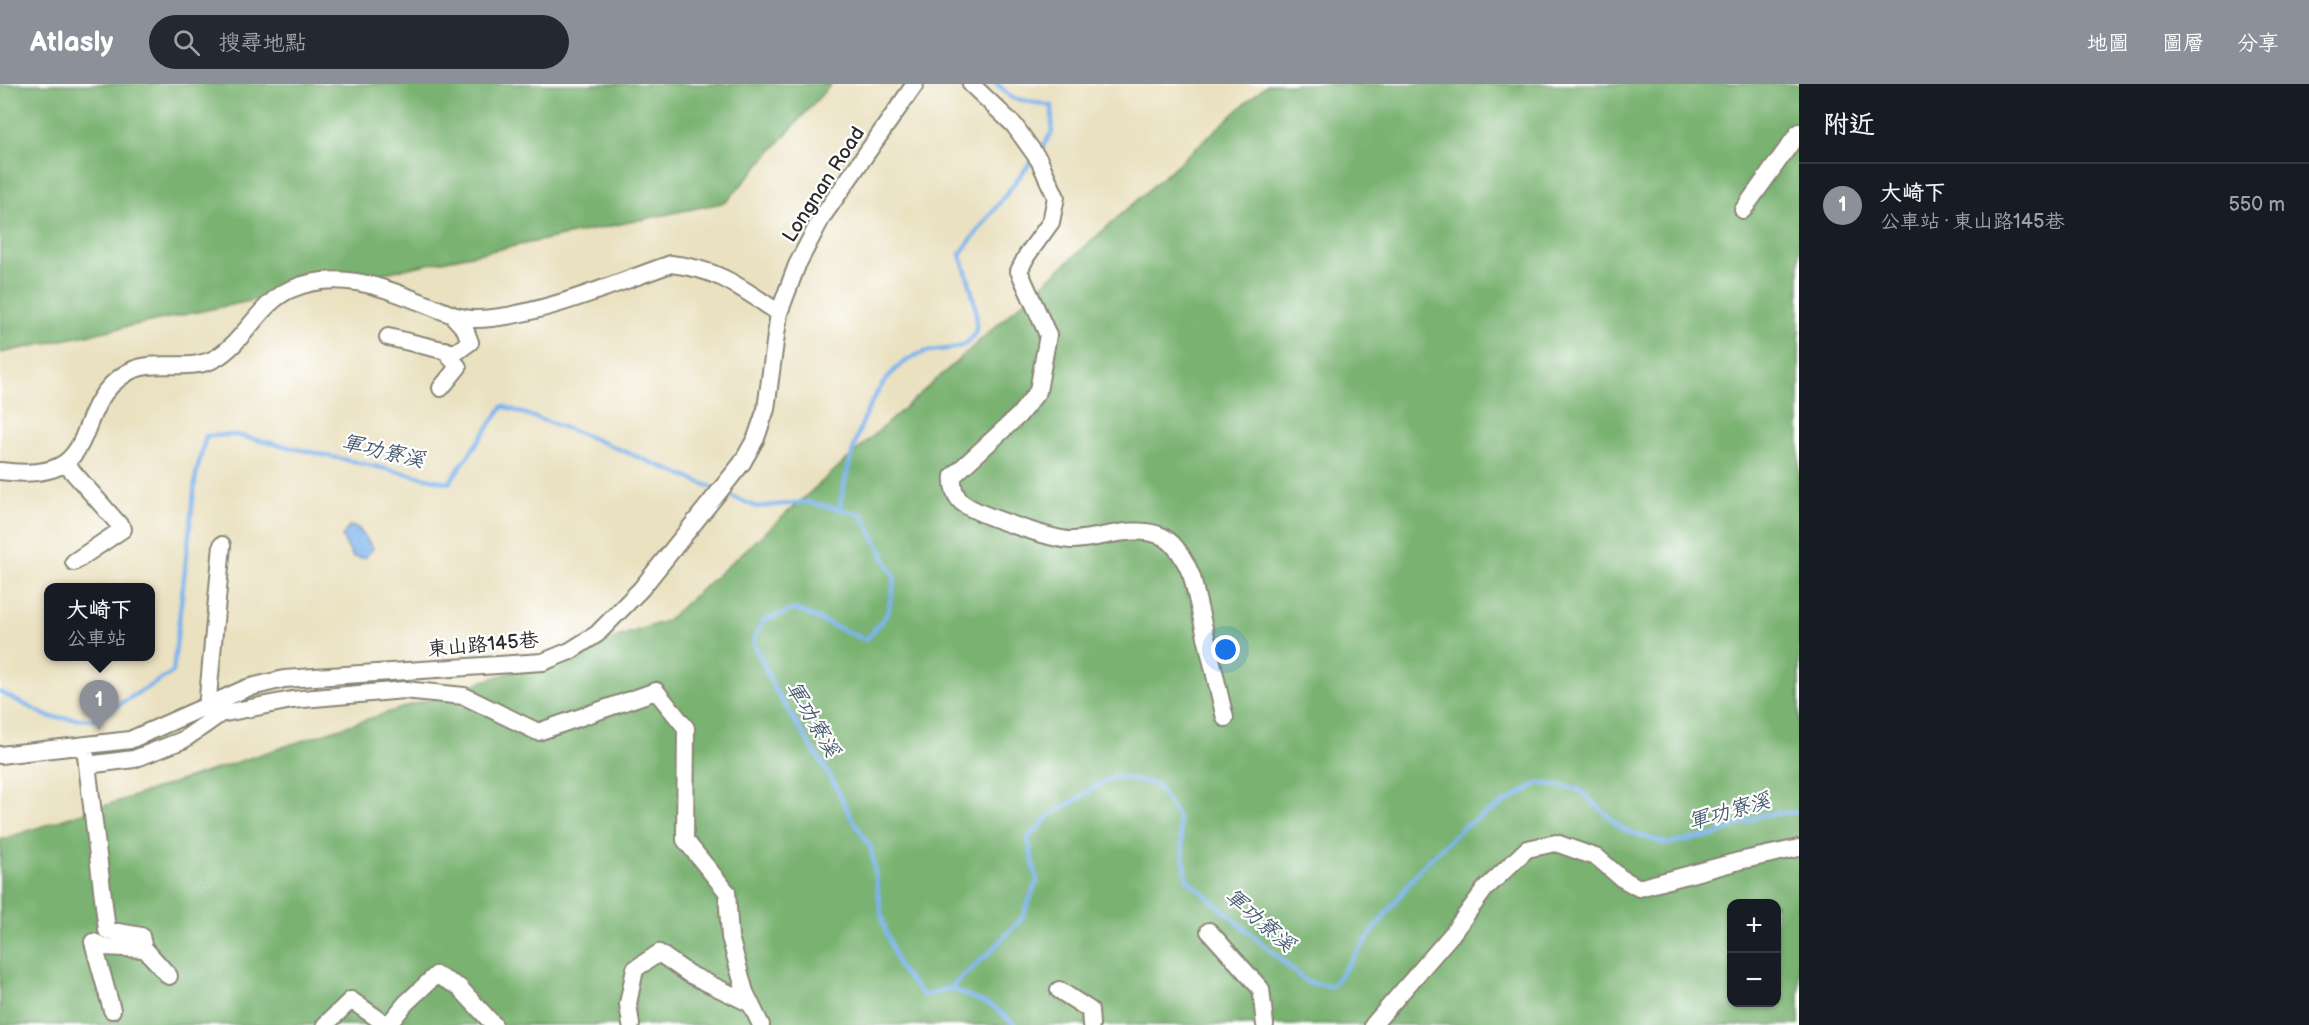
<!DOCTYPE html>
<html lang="zh-TW">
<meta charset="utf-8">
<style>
body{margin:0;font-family:"Balsamiq Sans","LXGW WenKai TC",sans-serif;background:#242831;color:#f1f3f6}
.controls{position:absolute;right:18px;bottom:18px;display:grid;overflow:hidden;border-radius:12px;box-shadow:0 2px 4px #0004}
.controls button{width:54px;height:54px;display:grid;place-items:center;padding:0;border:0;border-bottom:2px solid #363941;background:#171b24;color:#f1f3f6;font:30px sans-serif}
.you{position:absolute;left:1226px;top:566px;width:21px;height:21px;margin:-15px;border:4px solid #fff;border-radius:50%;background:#1a73e8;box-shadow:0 0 0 9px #1a73e833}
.badge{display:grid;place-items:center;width:39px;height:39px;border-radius:50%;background:#8c9099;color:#fff;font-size:20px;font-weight:700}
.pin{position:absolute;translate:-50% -50px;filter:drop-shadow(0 2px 3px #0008)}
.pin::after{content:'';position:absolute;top:32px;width:21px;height:18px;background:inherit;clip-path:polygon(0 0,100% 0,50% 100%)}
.popup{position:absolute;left:44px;top:499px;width:111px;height:78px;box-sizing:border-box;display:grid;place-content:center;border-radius:12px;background:#171b24;filter:drop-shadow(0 2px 4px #0005);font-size:20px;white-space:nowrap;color:#9ea1a6}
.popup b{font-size:22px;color:#f1f3f6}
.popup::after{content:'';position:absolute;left:50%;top:100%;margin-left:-12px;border:12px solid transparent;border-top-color:#171b24}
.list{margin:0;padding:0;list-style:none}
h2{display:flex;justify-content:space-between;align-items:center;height:78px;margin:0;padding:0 24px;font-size:26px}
h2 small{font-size:20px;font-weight:400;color:#9ea1a6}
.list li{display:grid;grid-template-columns:39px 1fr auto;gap:18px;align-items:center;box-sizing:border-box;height:84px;padding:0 24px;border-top:2px solid #363941}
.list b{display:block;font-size:22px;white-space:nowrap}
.list p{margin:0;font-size:20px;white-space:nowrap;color:#9ea1a6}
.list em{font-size:20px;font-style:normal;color:#9ea1a6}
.icon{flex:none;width:33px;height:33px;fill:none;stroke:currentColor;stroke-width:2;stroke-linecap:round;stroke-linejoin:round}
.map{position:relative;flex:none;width:1799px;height:941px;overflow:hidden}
header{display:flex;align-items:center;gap:36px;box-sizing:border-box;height:84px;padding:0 30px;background:#8c9099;color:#fff}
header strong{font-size:28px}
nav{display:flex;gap:33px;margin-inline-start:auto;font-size:21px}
.search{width:420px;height:54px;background:#242831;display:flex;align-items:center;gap:15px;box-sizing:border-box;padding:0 21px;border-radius:33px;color:#9ea1a6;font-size:22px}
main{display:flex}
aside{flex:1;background:#171b24}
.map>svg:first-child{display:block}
.forest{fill:#79b271;stroke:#526e4e;stroke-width:1.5;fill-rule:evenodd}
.water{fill:#7db4ec;stroke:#54708c;stroke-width:1.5}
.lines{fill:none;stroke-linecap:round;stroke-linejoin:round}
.stream{stroke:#7db4ec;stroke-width:4.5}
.minor-casing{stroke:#8a8676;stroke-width:20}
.minor{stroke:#fff;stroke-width:16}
.labels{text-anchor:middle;stroke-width:4.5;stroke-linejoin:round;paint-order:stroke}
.street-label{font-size:20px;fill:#2b2b2b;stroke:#fff}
.water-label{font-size:21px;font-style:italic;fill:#485b6f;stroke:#fff}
</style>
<header>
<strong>Atlasly</strong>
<div class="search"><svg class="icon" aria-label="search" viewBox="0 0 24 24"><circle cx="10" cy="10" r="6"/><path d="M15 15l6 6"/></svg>搜尋地點</div>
<nav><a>地圖</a><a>圖層</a><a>分享</a></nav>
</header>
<main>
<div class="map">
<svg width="1799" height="941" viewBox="0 0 1799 941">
<rect width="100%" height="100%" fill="#fff"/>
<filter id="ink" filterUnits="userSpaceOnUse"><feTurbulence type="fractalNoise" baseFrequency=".0167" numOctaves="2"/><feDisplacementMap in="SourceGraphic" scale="12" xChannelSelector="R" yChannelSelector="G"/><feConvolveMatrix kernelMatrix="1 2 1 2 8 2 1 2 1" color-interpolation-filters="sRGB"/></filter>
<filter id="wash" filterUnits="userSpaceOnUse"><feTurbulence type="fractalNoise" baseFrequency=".008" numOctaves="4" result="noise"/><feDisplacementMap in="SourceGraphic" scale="24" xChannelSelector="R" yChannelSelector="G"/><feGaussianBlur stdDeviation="1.35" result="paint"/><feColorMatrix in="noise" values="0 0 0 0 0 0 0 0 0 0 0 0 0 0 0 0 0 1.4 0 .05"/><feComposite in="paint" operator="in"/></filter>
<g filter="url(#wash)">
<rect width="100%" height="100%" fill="#eae1c0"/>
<path class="forest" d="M0 0H831L726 118 0 269Z
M1267 0H1799V941H0V756L666 537ZM1732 820H1776V918H1732Z"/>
<path class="water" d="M349 442 358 444 373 464 365 474 353 473 342 453Z"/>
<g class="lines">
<path class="stream" d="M997 0 1012 14 1052 22V48L1039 68
M723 409 757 423 806 418 862 430 895 494 888 529 866 556 795 525 763 537 753 557 775 606 830 692 851 733 871 764 883 839 899 884 924 912 950 904 992 866 1022 834 1037 797 1028 754 1051 731 1114 692 1157 701 1178 733 1187 795 1308 899 1332 902 1420 785 1463 743 1539 699 1578 705 1624 746 1666 760 1716 751 1762 731 1799 728
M839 425C850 374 867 285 925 268 942 263 959 269 972 254 985 238 966 188 960 170L1034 74
M0 608 49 633 93 636 173 588 196 390 206 352 235 351 449 399 503 322 587 352 716 405
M950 904 996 924 1015 941"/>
</g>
</g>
<g filter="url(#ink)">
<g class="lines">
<defs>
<path id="minor" d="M971 0 1014 41 1039 76 1056 113 1051 138 1027 171 1019 187 1048 251 1038 307 1019 331 953 392C952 402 955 414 964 420 979 431 1056 457 1073 456 1100 455 1133 441 1159 451 1176 457 1186 478 1192 493L1225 634
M1743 126 1799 48
M388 253 455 269 470 258 465 245 451 230
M441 304 458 283 445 266
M65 379 123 445 74 478
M0 387C109 401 66 328 125 290 152 272 188 290 216 274 245 257 259 220 289 206 337 184 382 203 428 221 443 227 459 235 475 235 532 235 616 199 671 180 718 185 740 203 779 229
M207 624 222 461
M0 671 130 656 247 604 284 595 543 578 570 567 597 550 641 505 742 379 756 354 766 325 779 229 797 181 822 133 915 0
M86 672 107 846 141 852 144 865 105 863 93 858 112 926
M87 681 134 675 183 656 220 630 292 616 404 606 464 612 538 648 656 607 686 644 685 756 727 808 730 853 745 908 761 941
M1209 847 1261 905 1265 941
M143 863 169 892
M1059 906 1090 926 1091 941
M325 941 351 916 387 941
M388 941 406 919 436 891 459 903 494 941
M631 941 628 920 635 885 659 869 689 890 751 920
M1373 941 1452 850 1485 805 1527 765 1556 759 1598 774 1621 794 1639 804 1739 777 1799 764"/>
</defs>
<use href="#minor" class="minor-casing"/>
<use href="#minor" class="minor"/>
</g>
</g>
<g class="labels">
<g class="street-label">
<text transform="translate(823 100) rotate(-57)" y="7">Longnan Road</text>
<text transform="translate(483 560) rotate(-5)" y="7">東山路145巷</text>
</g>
<g class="water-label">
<text transform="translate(383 367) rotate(13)" y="7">軍功寮溪</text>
<text transform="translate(813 635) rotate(59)" y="7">軍功寮溪</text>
<text transform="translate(1729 727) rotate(-16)" y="7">軍功寮溪</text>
<text transform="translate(1260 836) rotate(41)" y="7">軍功寮溪</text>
</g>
</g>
</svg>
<div class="controls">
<button>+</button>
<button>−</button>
</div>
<div class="you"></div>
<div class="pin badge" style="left:99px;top:646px">1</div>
<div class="popup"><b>大崎下</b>公車站</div>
</div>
<aside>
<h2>附近<small></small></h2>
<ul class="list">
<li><span class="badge">1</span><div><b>大崎下</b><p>公車站 · 東山路145巷</p></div><em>550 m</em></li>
</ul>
</aside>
</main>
